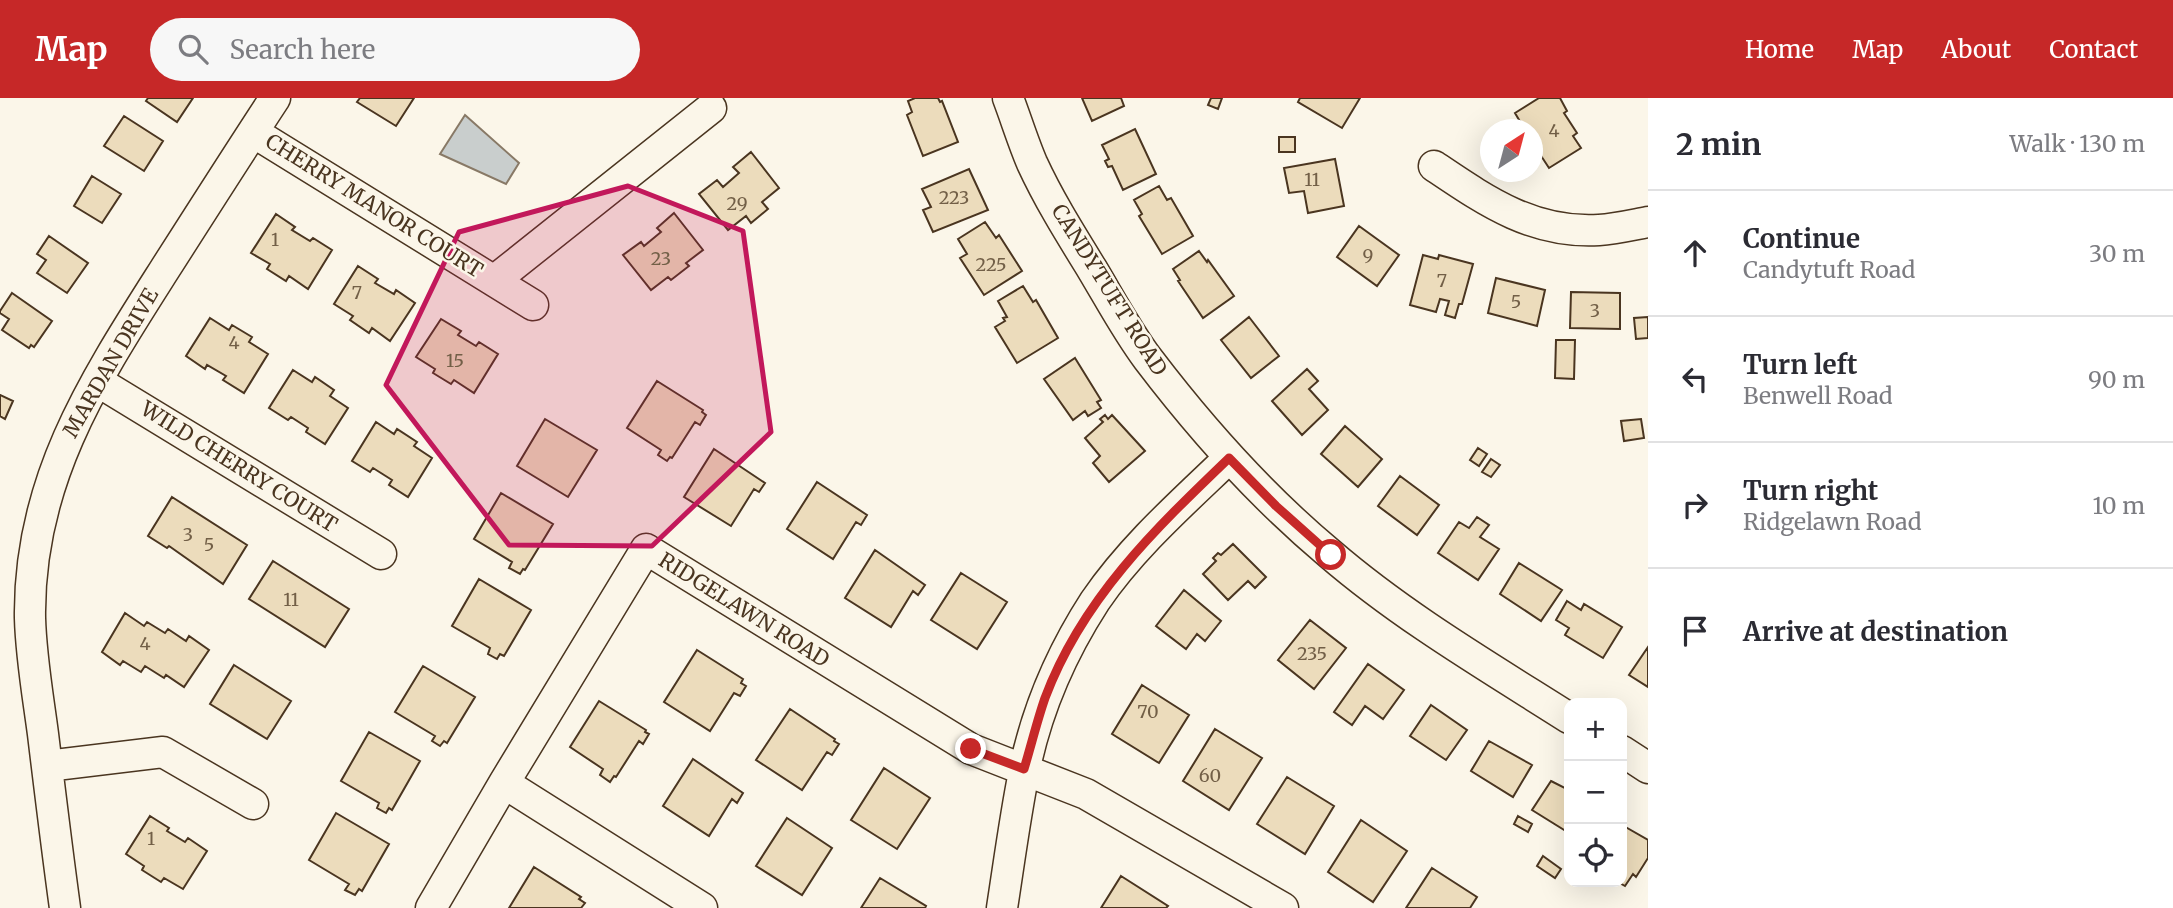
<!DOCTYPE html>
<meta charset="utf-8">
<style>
body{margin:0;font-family:Merriweather,serif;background:#f7f7f7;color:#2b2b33}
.controls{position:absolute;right:21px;bottom:21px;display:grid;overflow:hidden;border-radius:14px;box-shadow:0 7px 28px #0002}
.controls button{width:63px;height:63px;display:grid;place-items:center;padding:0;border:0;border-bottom:2px solid #e1e1e2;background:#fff;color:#2b2b33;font:35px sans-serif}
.compass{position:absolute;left:1480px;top:21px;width:63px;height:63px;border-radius:50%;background:#fff;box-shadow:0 7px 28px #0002;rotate:36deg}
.stop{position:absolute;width:21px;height:21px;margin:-16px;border:5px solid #c62828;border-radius:50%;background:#fff}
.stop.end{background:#c62828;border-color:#fff;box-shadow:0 2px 7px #0008}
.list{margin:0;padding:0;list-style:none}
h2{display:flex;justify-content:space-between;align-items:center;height:91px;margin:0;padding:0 28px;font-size:30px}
h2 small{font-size:23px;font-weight:400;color:#7c7c81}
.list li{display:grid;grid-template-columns:46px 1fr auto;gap:21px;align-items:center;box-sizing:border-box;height:126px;padding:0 28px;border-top:2px solid #e1e1e2}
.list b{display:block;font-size:26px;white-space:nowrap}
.list p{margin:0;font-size:23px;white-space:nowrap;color:#7c7c81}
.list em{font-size:23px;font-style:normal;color:#7c7c81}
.icon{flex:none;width:38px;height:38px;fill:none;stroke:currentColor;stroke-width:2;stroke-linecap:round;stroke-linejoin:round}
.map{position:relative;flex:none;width:1648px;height:810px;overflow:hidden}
header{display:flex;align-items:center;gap:42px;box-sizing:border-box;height:98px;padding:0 35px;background:#c62828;color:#fff}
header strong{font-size:33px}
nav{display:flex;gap:38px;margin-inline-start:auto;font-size:24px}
.search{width:490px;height:63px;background:#f7f7f7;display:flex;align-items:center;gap:18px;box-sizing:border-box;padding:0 24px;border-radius:38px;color:#7c7c81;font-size:26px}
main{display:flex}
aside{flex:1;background:#fff}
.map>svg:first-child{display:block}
.water{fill:#c9cecd;stroke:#887966;stroke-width:2}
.building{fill:#ecdcbc;stroke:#4a3520;stroke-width:2}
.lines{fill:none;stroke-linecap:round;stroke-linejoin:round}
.minor-casing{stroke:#4a3520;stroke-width:33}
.minor{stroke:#fbf6e9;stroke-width:30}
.route{stroke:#c62828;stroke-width:9}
.marked{fill:#c2185b;fill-opacity:0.2;stroke:#c2185b;stroke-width:5;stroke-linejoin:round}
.labels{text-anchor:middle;stroke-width:5;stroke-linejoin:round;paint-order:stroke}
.number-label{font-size:18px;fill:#725f47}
.street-label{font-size:21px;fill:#4a3520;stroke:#fbf6e9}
</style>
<header>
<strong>Map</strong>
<div class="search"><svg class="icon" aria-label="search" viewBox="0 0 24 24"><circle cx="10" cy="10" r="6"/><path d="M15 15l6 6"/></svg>Search here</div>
<nav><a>Home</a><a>Map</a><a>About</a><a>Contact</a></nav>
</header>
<main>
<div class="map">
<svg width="1648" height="810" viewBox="0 0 1648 810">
<rect width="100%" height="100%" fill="#fbf6e9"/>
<path class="water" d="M465 17 519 65 506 86 440 56Z"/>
<path class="building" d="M148 0H193L177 24 146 3Z
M360 0H414L396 28 357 4Z
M915 0H938L940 4 942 3 958 44 923 58 907 17 912 14 908 3Z
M1082 0H1121L1124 8 1092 23Z
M1211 0H1222L1218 11 1208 7Z
M1300 0H1360L1342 30 1298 4Z
M1539 0H1560L1567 13 1564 15 1577 35 1573 38 1581 50 1549 70 1532 44V32H1525L1515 15Z
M124 18 163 43 144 73 104 48Z
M1135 31 1156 76 1123 92 1112 68 1108 69 1105 63 1109 61 1102 47Z
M1279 39H1295V54H1279Z
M751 54 779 90 762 104 768 111 751 125 746 118 728 132 699 96 717 82 723 89 739 75 733 69Z
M1335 61 1344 108 1308 115 1304 93 1289 95 1284 70Z
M969 71 988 112 933 134 923 112 931 109 922 91Z
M92 78 121 96 102 125 74 108Z
M1159 88 1167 102 1171 100 1193 138 1162 156 1139 118 1142 116 1134 102Z
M674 115 703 152 686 165 689 168 671 182 668 179 651 192 623 157 641 144 644 148 661 134 657 130Z
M276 116 295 129 292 132 310 143 313 140 332 152 308 191 289 178 286 183 267 171 270 166 251 155Z
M985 124 996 140 999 137 1022 173 984 197 960 160 967 156 958 141Z
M1359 128 1399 157 1377 188 1337 159Z
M49 138 88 165 67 195 37 175 46 162 37 156Z
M1199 153 1207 164 1208 162 1234 198 1203 220 1178 183 1180 182 1173 171Z
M1423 157 1438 161 1439 157 1473 166 1462 206H1459L1455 220 1445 217 1449 203 1440 201 1436 214 1410 207Z
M358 168 378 181 375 185 394 196 396 192 415 205 390 243 372 230 369 235 350 222 353 218 334 206Z
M1496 180 1545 192 1537 228 1488 215Z
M1023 188 1033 204 1036 202 1058 240 1017 265 995 229 1005 223 1003 220 1007 219 998 203Z
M1571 194 1620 195V231L1570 230Z
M12 195 52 223 34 249 31 247 29 250 2 232 9 221 0 215V213Z
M1249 219 1279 258 1251 280 1221 242Z
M1648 219V240L1636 241 1634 220Z
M210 220 229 232 232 227 252 239 249 244 268 256 244 295 223 282 226 278 207 267 205 271 186 258Z
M441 221 461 233 458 237 476 248 479 244 498 256 474 295 454 282 451 286 433 275 435 271 416 259Z
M1556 242H1575L1574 281 1555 280Z
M1075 260 1101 302 1097 304 1101 310 1088 318 1085 313 1073 322 1044 281Z
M1307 271 1318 283 1309 291 1328 312 1302 337 1272 303Z
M293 272 312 284 315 279 334 292 330 298 348 310 325 346 306 334 308 330 291 319 288 322 269 310Z
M657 283 703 312 702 314 706 317 700 327 695 324 672 360 670 359 667 363 658 357 661 352 627 330Z
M0 297 13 303 5 321 0 318Z
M1105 317 1108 321 1112 317 1145 353 1109 384 1093 365 1100 358 1085 340 1103 324 1100 321Z
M545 321 597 352 568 399 517 368Z
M1641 321 1644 340 1624 343 1621 323Z
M376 324 394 336 397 331 417 344 414 348 432 360 408 399 389 387 392 382 373 370 370 374 352 363Z
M1345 328 1382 361 1358 389 1321 356Z
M1478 350 1487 356 1479 368 1470 362Z
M714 351 765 385 759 394 754 391 731 428 684 399Z
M1491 361 1500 367 1491 379 1482 374Z
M1400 378 1439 407 1417 437 1378 408Z
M817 384 867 417 861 427 856 424 833 461 787 431Z
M501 395 553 426 525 472 523 471 520 476 509 470 512 464 474 441Z
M172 399 247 447 223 486 169 448 167 450 148 438Z
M1477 419 1489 427 1480 439 1499 451 1478 482 1438 455 1459 424 1469 430Z
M1233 446 1266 479 1255 490 1248 483 1228 502 1203 476 1216 463 1213 460 1218 455 1221 457Z
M875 452 925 487 918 497 913 493 891 529 845 500Z
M273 463 349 511 325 549 249 501Z
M1519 465 1562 492 1541 523 1500 496Z
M961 475 1007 504 977 551 931 522Z
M479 481 531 512 504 558 500 556 497 561 488 556 490 550 452 528Z
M1184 492 1221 523 1205 543 1197 536 1186 551 1156 528Z
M1567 503 1581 512 1584 506 1622 529 1603 560 1565 537 1569 530 1556 522Z
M125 515 144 528 147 524 165 535 168 531 186 543 189 538 209 552 184 589 166 577 164 580 145 568 141 574 123 563 120 567 102 554Z
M1310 522 1346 550 1314 591 1278 562Z
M1648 549V589L1629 577Z
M697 552 743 581 741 585 746 588 740 598 734 595 710 633 664 604Z
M1368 566 1404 592 1383 621 1365 608 1352 627 1334 614Z
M234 567 291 603 267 641 210 606Z
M423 568 475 599 447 645 444 643 440 648 432 643 435 638 395 614Z
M1142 587 1189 617 1159 665 1112 636Z
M599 603 646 632 645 634 649 636 643 646 639 643 616 679 614 678 610 684 600 677 603 671 570 649Z
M1431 607 1467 632 1446 662 1410 638Z
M790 611 835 641 834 643 839 646 832 657 827 654 802 692 756 662Z
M1215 631 1262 660 1229 712 1183 683Z
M369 634 420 663 392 712 389 710 386 715 377 710 379 705 341 683Z
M1489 643 1532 667 1513 699 1471 673Z
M693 661 743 695 737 705 732 701 709 738 663 708Z
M884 670 930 700 897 751 851 722Z
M1287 679 1334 708 1305 756 1257 726Z
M1551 683 1569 692V735L1532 712Z
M336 715 389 746 362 793 359 791 355 797 345 792 349 786 309 762Z
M150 718 169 730 167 733 185 744 188 740 207 753 183 791 164 780 161 784 142 772 144 768 126 756Z
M1518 718 1532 726 1528 734 1514 726Z
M787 720 832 750 802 797 756 768Z
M1361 722 1407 753 1373 804 1328 774Z
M1622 727 1648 742V760L1636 779 1633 776 1625 788 1618 784H1622Z
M1543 758 1561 771 1555 780 1537 768Z
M534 769 581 799 579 801 585 805 581 810H509Z
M1432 770 1477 799 1470 810H1406Z
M1121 778 1168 808 1166 810H1101Z
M880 780 926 808 925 810H861Z"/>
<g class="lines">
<defs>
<path id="minor" d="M1008 0C1016 21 1023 44 1032 65 1049 102 1071 137 1092 171 1110 201 1127 233 1148 261 1202 332 1261 398 1329 455 1402 518 1487 568 1569 620
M253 34 533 207
M1434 68C1486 103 1533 136 1599 132 1615 131 1632 127 1648 124
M495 182 711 10
M97 283 381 456
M1622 653 1648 670
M47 668 163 654 253 706
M504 685 702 810
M65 810C57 752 50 694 43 636 38 598 31 559 30 520 28 384 93 284 163 174 200 116 237 58 275 0
M431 810 504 685 646 451 971 651 1086 696 1283 810
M1002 810C1009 765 1015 719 1024 674 1036 614 1062 554 1095 503 1132 449 1182 405 1229 360"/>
</defs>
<use href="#minor" class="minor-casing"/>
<use href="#minor" class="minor"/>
</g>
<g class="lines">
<path class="route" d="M971 651 1024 671C1031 648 1037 623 1045 600 1082 501 1155 431 1229 360L1276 408 1331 457"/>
</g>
<path class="marked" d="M628 88 743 133 771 334 652 448 509 447 386 287 459 134Z"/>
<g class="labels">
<g class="number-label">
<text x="1554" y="39">4</text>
<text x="1312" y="88">11</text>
<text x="954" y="106">223</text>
<text x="737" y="112">29</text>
<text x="275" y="148">1</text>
<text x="1368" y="164">9</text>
<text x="661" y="167">23</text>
<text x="991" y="173">225</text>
<text x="1442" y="189">7</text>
<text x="357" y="201">7</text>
<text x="1516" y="210">5</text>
<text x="1595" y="219">3</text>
<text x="234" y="251">4</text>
<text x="455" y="269">15</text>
<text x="188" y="443">3</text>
<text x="209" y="453">5</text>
<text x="291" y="508">11</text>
<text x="145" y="552">4</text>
<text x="1312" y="562">235</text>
<text x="1148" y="620">70</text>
<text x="1210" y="684">60</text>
<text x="151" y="747">1</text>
</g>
<g class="street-label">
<text transform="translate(374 108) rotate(32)" y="7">CHERRY MANOR COURT</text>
<text transform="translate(1109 192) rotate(58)" y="7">CANDYTUFT ROAD</text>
<text transform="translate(111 265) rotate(-60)" y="7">MARDAN DRIVE</text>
<text transform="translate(239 369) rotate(32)" y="7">WILD CHERRY COURT</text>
<text transform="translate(744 512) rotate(32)" y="7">RIDGELAWN ROAD</text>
</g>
</g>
</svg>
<div class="controls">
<button>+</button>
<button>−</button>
<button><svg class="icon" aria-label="locate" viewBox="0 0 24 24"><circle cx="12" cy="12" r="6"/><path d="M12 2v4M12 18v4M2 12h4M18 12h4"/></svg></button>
</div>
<svg class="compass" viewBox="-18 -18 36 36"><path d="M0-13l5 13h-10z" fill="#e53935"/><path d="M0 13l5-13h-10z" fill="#7c7c81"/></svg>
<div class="stop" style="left:1331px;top:457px"></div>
<div class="stop end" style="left:971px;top:651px"></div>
</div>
<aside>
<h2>2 min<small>Walk · 130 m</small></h2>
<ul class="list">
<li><svg class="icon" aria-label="ahead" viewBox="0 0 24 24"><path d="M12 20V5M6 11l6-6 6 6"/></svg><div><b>Continue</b><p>Candytuft Road</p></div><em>30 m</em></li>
<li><svg class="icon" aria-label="left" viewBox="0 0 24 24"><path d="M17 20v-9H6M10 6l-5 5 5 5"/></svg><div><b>Turn left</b><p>Benwell Road</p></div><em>90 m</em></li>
<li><svg class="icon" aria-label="right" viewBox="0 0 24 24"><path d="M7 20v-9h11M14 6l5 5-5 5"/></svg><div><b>Turn right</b><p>Ridgelawn Road</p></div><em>10 m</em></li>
<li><svg class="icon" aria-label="arrive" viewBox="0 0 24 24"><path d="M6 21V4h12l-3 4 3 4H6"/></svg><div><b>Arrive at destination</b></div></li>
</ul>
</aside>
</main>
